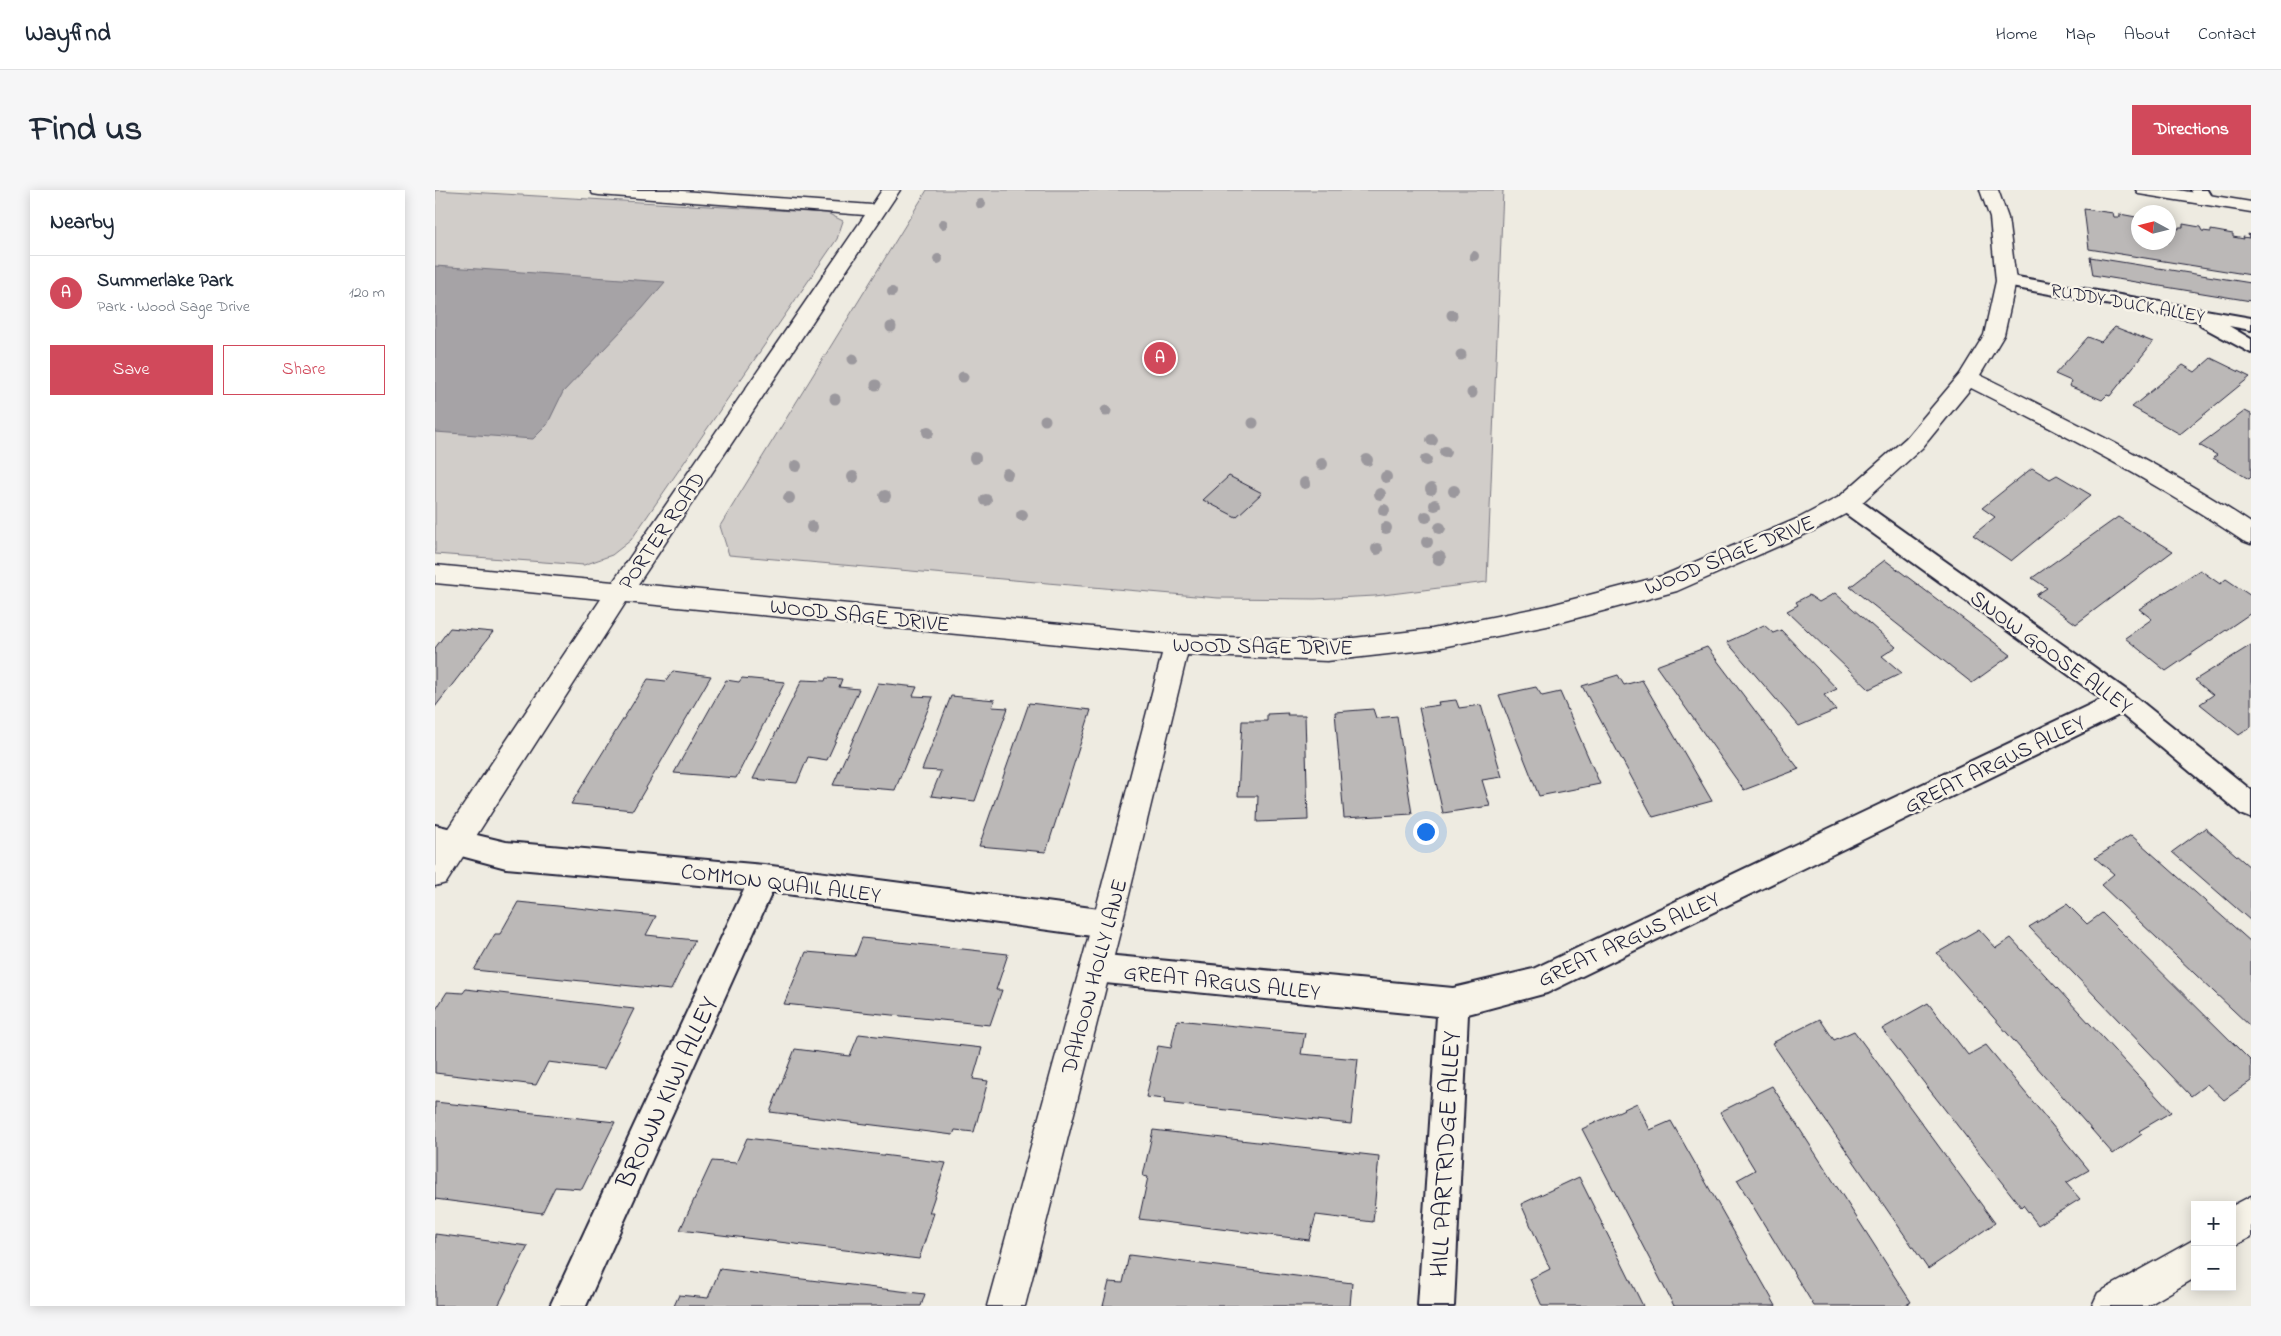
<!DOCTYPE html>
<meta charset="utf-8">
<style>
body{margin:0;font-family:"Indie Flower",sans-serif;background:#f6f6f7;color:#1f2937}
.controls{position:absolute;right:15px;bottom:15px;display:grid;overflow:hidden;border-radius:0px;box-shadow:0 2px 12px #0003}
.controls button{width:45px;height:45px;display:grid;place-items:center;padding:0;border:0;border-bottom:1px solid #e0e1e3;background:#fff;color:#1f2937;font:25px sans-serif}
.compass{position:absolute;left:1696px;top:15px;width:45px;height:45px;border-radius:50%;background:#fff;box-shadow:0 2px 12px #0003;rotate:277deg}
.you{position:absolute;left:990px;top:641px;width:18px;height:18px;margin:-12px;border:4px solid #fff;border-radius:50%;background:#1a73e8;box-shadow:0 0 0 8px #1a73e833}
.badge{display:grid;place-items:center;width:32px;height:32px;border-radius:50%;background:#d1495b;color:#fff;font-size:16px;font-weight:700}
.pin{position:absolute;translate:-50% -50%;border:2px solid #fff;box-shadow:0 1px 5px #0006}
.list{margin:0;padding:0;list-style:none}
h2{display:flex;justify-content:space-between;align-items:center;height:65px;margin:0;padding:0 20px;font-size:21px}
h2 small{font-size:16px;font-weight:400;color:#747a83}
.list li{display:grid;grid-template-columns:32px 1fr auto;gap:15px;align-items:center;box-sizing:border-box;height:75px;padding:0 20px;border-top:1px solid #e0e1e3}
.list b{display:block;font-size:19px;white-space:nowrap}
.list p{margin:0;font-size:16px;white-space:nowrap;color:#747a83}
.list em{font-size:16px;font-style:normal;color:#747a83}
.actions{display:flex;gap:10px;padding:15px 20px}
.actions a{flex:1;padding:11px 0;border:1px solid #d1495b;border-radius:0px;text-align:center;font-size:18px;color:#d1495b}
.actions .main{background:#d1495b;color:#fff}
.map{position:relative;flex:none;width:1816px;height:1116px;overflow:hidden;border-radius:0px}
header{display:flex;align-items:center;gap:30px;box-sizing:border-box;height:70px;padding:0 25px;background:#fff;border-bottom:1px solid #e0e1e3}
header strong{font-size:24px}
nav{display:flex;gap:28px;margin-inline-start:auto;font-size:18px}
.intro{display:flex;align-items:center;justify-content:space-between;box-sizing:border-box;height:120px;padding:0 30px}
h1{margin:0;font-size:35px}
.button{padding:12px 22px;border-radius:0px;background:#d1495b;color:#fff;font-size:18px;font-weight:700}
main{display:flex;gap:30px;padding:0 30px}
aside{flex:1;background:#fff;border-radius:0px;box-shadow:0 2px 12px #0003}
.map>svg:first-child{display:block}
.green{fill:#d1cdc9;stroke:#7a7882}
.water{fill:#a6a3a6;stroke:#716f7b}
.building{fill:#bbb8b7;stroke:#22223b}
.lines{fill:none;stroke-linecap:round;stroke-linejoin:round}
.lane-casing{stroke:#22223b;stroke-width:4}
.street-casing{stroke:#22223b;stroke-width:3}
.lane{fill:#f7f3e8;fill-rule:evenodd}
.street{fill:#f7f3e8;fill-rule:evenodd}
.tree{fill:#9b989d}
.labels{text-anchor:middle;stroke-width:5;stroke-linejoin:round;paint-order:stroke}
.far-street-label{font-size:19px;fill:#22223b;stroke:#f7f3e8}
.street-label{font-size:22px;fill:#22223b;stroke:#f7f3e8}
.near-street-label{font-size:26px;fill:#22223b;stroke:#f7f3e8}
</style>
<header>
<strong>Wayfind</strong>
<nav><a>Home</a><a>Map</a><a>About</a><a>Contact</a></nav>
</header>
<div class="intro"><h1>Find us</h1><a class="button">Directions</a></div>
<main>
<aside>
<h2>Nearby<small></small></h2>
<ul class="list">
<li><span class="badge">A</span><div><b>Summerlake Park</b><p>Park · Wood Sage Drive</p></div><em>120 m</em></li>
</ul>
<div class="actions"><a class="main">Save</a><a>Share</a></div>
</aside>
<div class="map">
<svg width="1816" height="1116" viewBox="0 0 1816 1116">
<rect width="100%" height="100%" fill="#eeebe1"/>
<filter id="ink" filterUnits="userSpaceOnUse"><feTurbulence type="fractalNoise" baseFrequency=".02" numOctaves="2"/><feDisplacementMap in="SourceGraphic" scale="10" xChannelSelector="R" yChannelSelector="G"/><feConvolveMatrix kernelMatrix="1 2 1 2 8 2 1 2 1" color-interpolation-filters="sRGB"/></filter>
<g filter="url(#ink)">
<path class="green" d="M0 0 392 23 408 31 402 49 196 350 177 365 149 375 0 364Z
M492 0H1068L1052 392 940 406 880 409 783 408 294 365 285 336Z"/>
<path class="water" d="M0 76 230 92 207 119 128 202 112 235 98 249 0 242Z"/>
<path class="building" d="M1649 19 1678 23 1679 27H1685V24L1701 27 1704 31V52H1734V37L1744 39V37H1748V34L1765 37 1767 41 1776 42V40L1798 44V47L1809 49 1808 47 1814 48 1813 44 1816 45V85L1654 59Z
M1655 67 1816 93V111L1658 85Z
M1680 137 1718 152 1675 206 1672 205 1667 210 1634 196 1636 191 1620 184 1653 147 1666 152Z
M1776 168 1815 187 1745 244 1697 217 1748 175 1760 182Z
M1810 221 1816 224V287L1814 289 1778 268 1782 265 1764 255Z
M1597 278 1615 289 1622 285 1656 305 1576 371 1538 345 1560 327 1547 318Z
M794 286 827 303 801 327 768 310Z
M1683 327 1738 361 1641 434 1601 405 1612 398 1597 388Z
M1450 370 1576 465 1537 493 1415 397Z
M1765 380 1785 394 1791 389 1816 406V423L1731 481 1690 448 1717 429 1704 419Z
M1400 403 1461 457 1447 466 1467 483 1434 499 1352 421 1363 415 1361 412 1374 405 1384 412Z
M1329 435 1338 443 1346 440 1402 499 1389 505 1401 520 1364 536 1292 452Z
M15 438 58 442 0 517V458Z
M1816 455V537L1804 545 1765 514 1778 505 1760 490Z
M1272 457 1364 579 1309 600 1221 476Z
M238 481 276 486 198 620 136 614 213 489 231 491Z
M1183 485 1189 495 1207 490 1277 611 1218 627 1147 496Z
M307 488 350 492 301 588 239 583 291 490 304 492Z
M391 488 407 489 404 497 424 499 392 570 373 567 362 593 318 589 367 490 390 491Z
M443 493 482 497 478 506 498 507 460 600 398 595Z
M1101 497 1107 506 1125 502 1165 594 1104 606 1064 505Z
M516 506 560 510 557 517 573 518 540 611 496 606 506 581 487 580Z
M1021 510 1024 518 1046 515 1067 587 1047 590 1055 616 1008 623 984 518 1004 515 1003 512Z
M594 513 656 520 611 662 544 656Z
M938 519 941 528 962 526 977 624 909 628 900 522Z
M853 523 852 525H870L873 630 822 632 823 606H803L807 531H832V524Z
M1770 638 1816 678V731L1737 662Z
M1696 645 1816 752V837L1666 695 1679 684 1660 668Z
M83 712 221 726 211 745 260 750 236 800 39 780 60 744H65Z
M1632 714 1652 734 1667 723 1816 871V891L1789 910 1772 894 1756 906 1594 737Z
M1544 739 1561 758 1576 748 1736 922 1704 941 1707 944 1678 964 1502 763Z
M427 748 573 764 561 800H567L555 835 349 814 371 762 420 766Z
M31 799 199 819 169 879 113 872 101 895 0 883V821L12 802 28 803Z
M1493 813 1533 865 1551 855 1654 980 1631 993 1645 1009 1603 1035 1588 1015 1586 1017 1447 839Z
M1385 829 1399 850 1419 841 1560 1033 1493 1079 1337 853Z
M742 830 870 843 866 864 923 869 916 934 729 913 730 909 711 907 723 856 736 858Z
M424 844 547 858 538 889 553 891 539 942 520 940 518 945 335 922 360 859 415 866Z
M1337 896 1476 1112 1469 1116H1379L1302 990 1320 980 1285 922Z
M0 912 180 932 147 999 120 997 107 1023 0 1009Z
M1202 913 1215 940 1236 931 1341 1116H1239L1147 939Z
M718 940 944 966 938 1032 881 1025 874 1050 704 1029 713 987 708 986Z
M312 948 511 973 494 1023H499L484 1069 245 1040 277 971 301 973Z
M1144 987 1208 1116H1107L1095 1089 1115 1079 1086 1014Z
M0 1044 93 1056 63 1116H0Z
M694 1065 917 1093 915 1116H668L674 1092 688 1093Z
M285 1079 490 1104 486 1116H239L244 1105 273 1108Z"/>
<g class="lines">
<defs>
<path id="lane" d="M1756 0H1772L1778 10 1776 14H1764Z
M1571 85 1816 128V140L1794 136 1816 149V163L1766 136 1764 131 1565 95 1562 91 1565 87Z
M1412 305 1420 307 1697 504 1816 600V628L1806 624 1686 524 1112 803 1033 824 1019 1116H983L1002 826 660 792 649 788 645 778 649 768 660 764 1018 798 1098 779 1667 509 1404 319 1401 313 1404 307Z
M0 635 71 652 329 675 672 720 682 724 687 734 682 744 672 748 337 702 151 1116H115L309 699 71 678 0 659Z"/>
<path id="street" d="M155 0H234L437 15 447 0H465L203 394 742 445 892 451 997 439 1112 416 1227 386 1364 328 1404 307 1471 248 1525 184 1549 145 1561 91 1555 28 1545 0H1563L1573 28 1581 91 1569 145 1545 185C1638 231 1730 276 1816 333V354L1808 351C1721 292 1630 245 1536 198L1487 258 1420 319 1380 340 1242 401 1112 436 997 459 892 471 752 465 687 734 590 1116H552L657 734 727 464 191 412 11 693 0 696V658L166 409 0 393V375L178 392 430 25 164 5 158 4Z
M1701 0H1743L1816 12V22L1710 5 1704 4Z
M1816 1006V1047L1797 1057V1016Z
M1760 1049V1088L1712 1116H1657L1663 1103Z"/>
</defs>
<use href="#lane" class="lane-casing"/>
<use href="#street" class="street-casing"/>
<use href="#lane" class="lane"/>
<use href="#street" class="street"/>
</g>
<g class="tree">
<circle cx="546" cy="14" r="5"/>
<circle cx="508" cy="34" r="5"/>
<circle cx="1039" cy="66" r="5"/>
<circle cx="503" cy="69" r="5"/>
<circle cx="457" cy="102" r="5"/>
<circle cx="1017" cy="125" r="5.5"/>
<circle cx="456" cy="137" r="5.5"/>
<circle cx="1026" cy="165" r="5.5"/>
<circle cx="418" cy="169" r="5.5"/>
<circle cx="528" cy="187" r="5.5"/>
<circle cx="441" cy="195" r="5.5"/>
<circle cx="1037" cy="203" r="5.5"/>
<circle cx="400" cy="209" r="5.5"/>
<circle cx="671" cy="221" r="5.5"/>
<circle cx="610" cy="230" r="5.5"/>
<circle cx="818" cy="233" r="5.5"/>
<circle cx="493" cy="242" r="6"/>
<circle cx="997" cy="250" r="6"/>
<circle cx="1010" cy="262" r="6"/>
<circle cx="540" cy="268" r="6"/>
<circle cx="932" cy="270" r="6"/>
<circle cx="991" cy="270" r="6"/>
<circle cx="887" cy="274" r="6"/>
<circle cx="361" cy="276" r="6"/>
<circle cx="572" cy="284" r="6"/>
<circle cx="418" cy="287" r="6"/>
<circle cx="951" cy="287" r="6"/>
<circle cx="870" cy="293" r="6"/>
<circle cx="996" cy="299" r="6"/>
<circle cx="1019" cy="301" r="6"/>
<circle cx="945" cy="304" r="6"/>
<circle cx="450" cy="306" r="6"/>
<circle cx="354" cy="308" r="6"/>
<circle cx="551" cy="310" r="6"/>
<circle cx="1000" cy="315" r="6"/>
<circle cx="949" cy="320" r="6"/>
<circle cx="587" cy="325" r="6"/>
<circle cx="991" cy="327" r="6"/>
<circle cx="377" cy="337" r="6"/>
<circle cx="951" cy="338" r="6"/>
<circle cx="1005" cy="338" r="6"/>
<circle cx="992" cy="352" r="6"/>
<circle cx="942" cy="359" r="6"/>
<circle cx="1004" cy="368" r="7"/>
</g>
</g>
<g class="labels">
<g class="far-street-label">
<text transform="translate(1693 112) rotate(10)" y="7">RUDDY DUCK ALLEY</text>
</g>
<g class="street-label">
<text transform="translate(226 340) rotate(-56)" y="8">PORTER ROAD</text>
<text transform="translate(1294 364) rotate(-22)" y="8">WOOD SAGE DRIVE</text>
<text transform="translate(425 424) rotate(6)" y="8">WOOD SAGE DRIVE</text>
<text transform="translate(828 455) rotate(1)" y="8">WOOD SAGE DRIVE</text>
<text transform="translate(1617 461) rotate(36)" y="8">SNOW GOOSE ALLEY</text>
<text transform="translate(1559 573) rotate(-26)" y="8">GREAT ARGUS ALLEY</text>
<text transform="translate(346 692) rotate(7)" y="8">COMMON QUAIL ALLEY</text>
<text transform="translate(1193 748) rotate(-25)" y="8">GREAT ARGUS ALLEY</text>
<text transform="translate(658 786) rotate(-75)" y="8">DAHOON HOLLY LANE</text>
<text transform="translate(787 791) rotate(6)" y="8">GREAT ARGUS ALLEY</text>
</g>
<g class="near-street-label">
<text transform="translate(231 902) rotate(-65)" y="9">BROWN KIWI ALLEY</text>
<text transform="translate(1009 964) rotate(-87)" y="9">HILL PARTRIDGE ALLEY</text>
</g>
</g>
</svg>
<div class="controls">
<button>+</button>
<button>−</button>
</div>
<svg class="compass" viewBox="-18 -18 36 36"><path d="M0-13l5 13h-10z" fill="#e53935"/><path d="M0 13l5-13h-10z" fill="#747a83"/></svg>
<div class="you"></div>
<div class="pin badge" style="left:725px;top:168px">A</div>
</div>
</main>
